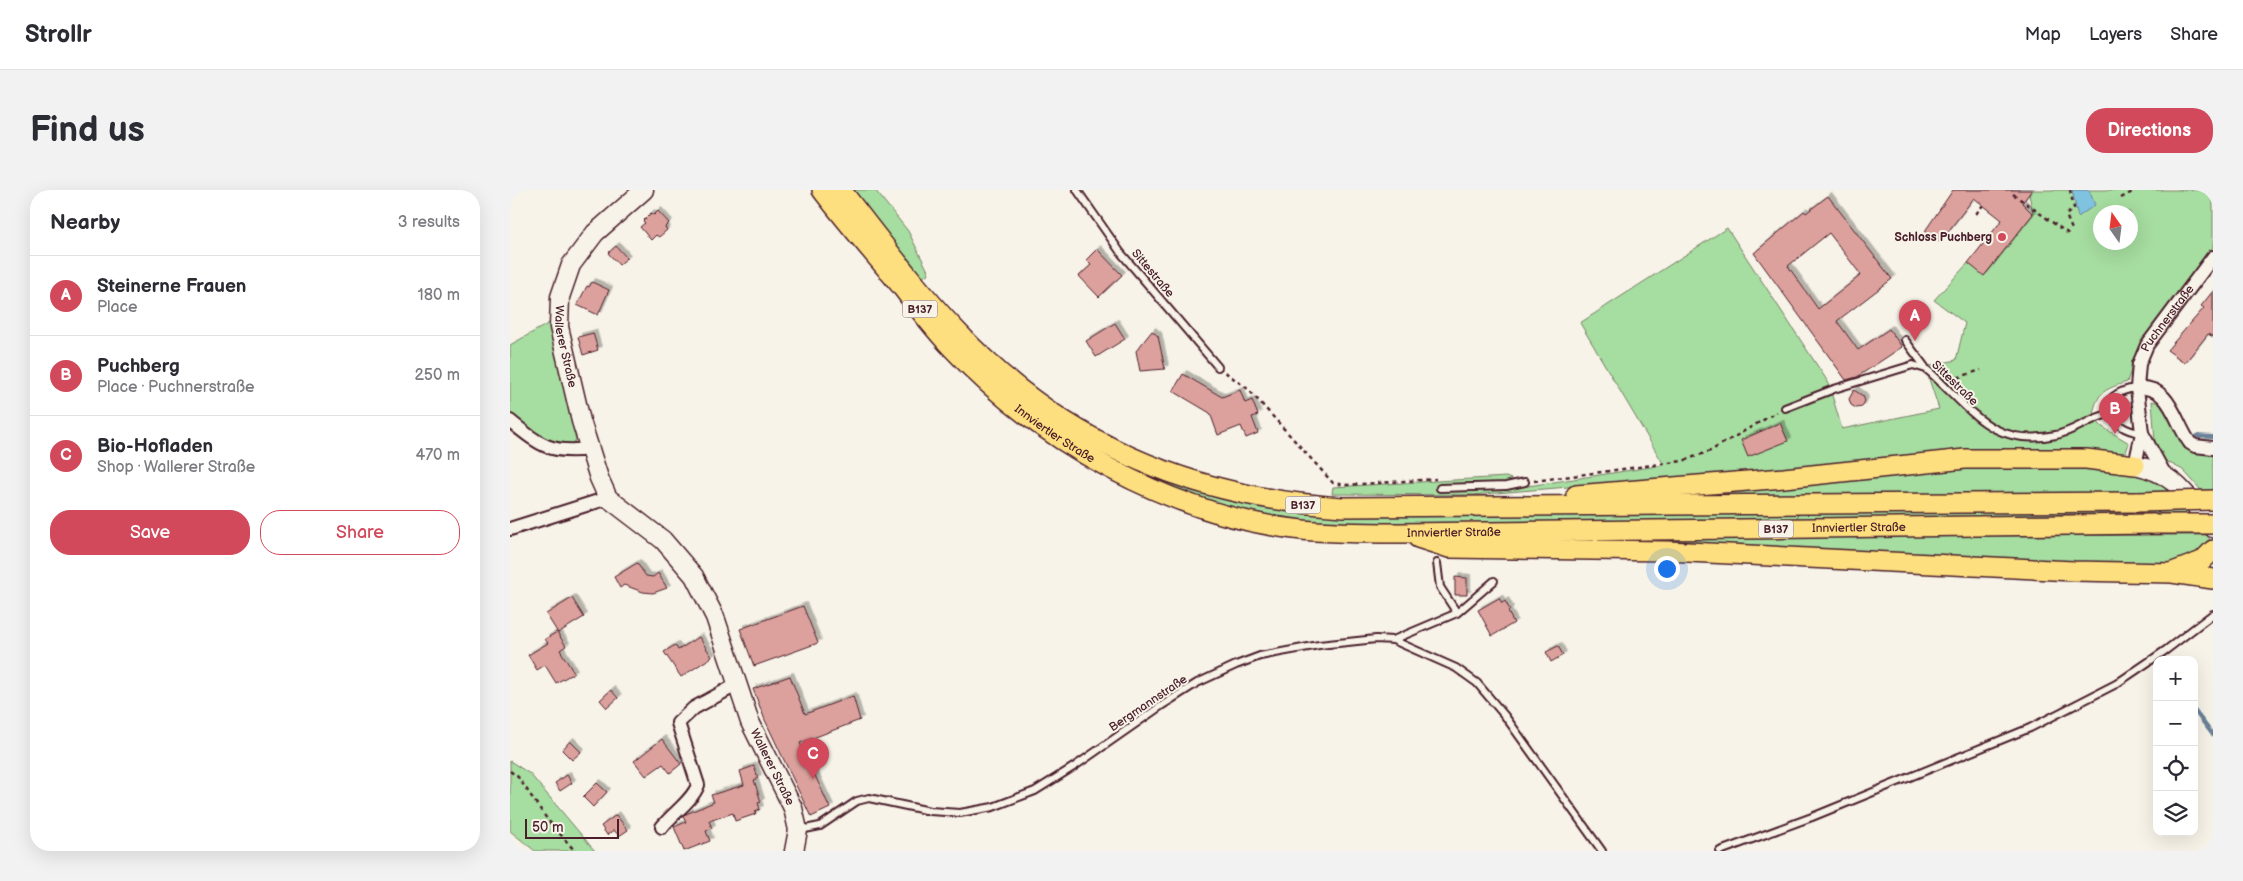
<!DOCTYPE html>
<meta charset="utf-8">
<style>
body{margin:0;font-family:"Balsamiq Sans",sans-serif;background:#f2f2f3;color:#2b2b33}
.controls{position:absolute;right:15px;bottom:15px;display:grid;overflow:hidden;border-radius:10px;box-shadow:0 5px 20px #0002}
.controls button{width:45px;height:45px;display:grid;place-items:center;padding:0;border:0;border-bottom:1px solid #e1e1e2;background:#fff;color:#2b2b33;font:25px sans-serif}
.compass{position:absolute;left:1583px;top:15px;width:45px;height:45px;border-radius:50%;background:#fff;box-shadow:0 5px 20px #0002;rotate:346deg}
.scale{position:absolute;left:15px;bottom:12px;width:94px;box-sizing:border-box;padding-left:5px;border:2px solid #4a1f2b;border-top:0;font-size:14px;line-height:18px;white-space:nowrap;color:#4a1f2b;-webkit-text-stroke:4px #f7f3e8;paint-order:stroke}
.you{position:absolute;left:1156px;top:378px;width:18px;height:18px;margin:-12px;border:4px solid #fff;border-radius:50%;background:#1a73e8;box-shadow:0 0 0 8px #1a73e833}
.badge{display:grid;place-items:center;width:32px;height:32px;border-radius:50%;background:#d1495b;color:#fff;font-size:16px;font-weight:700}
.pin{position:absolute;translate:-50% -41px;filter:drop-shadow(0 1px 2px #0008)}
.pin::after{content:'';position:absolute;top:26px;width:18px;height:15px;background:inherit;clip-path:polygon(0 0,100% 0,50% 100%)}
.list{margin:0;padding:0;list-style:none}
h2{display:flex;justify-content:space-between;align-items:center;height:65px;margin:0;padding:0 20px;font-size:21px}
h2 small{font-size:16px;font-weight:400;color:#7c7c81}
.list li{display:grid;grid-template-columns:32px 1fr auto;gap:15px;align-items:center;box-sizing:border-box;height:80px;padding:0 20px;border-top:1px solid #e1e1e2}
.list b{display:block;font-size:19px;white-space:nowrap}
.list p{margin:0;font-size:16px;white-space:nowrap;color:#7c7c81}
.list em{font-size:16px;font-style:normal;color:#7c7c81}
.actions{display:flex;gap:10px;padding:15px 20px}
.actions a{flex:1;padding:11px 0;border:1px solid #d1495b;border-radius:20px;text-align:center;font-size:18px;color:#d1495b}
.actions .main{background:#d1495b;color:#fff}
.icon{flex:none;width:28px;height:28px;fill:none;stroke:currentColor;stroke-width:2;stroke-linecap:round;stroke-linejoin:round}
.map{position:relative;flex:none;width:1703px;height:661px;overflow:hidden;border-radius:20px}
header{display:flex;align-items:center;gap:30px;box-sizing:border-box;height:70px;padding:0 25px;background:#fff;border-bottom:1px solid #e1e1e2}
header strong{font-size:24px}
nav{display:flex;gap:28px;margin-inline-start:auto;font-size:18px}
.intro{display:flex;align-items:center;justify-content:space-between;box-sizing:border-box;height:120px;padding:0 30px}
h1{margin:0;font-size:35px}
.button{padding:12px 22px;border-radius:20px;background:#d1495b;color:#fff;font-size:18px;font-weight:700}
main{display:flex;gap:30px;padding:0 30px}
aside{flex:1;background:#fff;border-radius:20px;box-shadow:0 5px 20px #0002}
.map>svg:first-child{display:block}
.green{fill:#a6dda0;stroke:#787e66;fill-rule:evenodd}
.water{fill:#7fc3e0;stroke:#6a8198}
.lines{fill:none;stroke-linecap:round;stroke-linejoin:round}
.stream{stroke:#6a8198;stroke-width:4}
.building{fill:#dca19c;stroke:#4a1f2b;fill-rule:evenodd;filter:url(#shadow)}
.lane-casing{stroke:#4a1f2b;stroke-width:10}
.street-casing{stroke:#4a1f2b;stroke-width:16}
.secondary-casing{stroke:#4a1f2b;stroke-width:21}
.primary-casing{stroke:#4a1f2b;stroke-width:22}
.path{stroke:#4a1f2b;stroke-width:2.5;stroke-dasharray:4 4;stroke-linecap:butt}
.lane{stroke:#f7f3e8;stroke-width:6}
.street{stroke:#f7f3e8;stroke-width:12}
.secondary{stroke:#f7f3e8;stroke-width:18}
.primary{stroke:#fedf80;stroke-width:19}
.primary-bridge-casing{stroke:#4a1f2b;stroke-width:22;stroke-linecap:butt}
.primary-bridge{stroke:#fedf80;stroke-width:19}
.poi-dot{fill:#d1495b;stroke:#f7f3e8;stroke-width:2}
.labels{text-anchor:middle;stroke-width:4;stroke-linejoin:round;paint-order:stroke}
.shield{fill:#f7f3e8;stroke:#7e5f64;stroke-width:1}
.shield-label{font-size:11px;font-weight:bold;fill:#4a1f2b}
.poi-label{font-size:12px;font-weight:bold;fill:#4a1f2b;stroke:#f7f3e8;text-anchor:end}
.street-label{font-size:12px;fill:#4a1f2b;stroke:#f7f3e8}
</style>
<header>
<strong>Strollr</strong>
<nav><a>Map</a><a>Layers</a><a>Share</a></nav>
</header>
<div class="intro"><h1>Find us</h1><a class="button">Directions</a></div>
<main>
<aside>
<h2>Nearby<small>3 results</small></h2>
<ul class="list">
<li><span class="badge">A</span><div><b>Steinerne Frauen</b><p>Place</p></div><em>180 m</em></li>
<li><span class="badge">B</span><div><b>Puchberg</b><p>Place · Puchnerstraße</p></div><em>250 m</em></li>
<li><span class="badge">C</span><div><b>Bio-Hofladen</b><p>Shop · Wallerer Straße</p></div><em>470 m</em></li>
</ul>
<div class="actions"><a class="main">Save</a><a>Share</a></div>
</aside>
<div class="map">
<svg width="1703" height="661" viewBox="0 0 1703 661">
<defs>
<filter id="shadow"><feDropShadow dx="3.5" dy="-3.5" stdDeviation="0" flood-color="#0004"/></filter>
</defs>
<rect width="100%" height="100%" fill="#f7f3e8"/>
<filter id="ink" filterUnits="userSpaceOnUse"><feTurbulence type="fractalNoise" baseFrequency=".02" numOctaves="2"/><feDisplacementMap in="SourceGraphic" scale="10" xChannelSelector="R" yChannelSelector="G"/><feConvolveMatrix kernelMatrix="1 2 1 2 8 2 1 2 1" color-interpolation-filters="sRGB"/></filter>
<g filter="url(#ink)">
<path class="green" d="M341 0H365L398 41 419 83 412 88Z
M1522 0H1703V57L1630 153 1617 192C1596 199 1587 201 1583 225L1591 236 1619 253 1615 265 1119 292 962 305 822 304 823 297 996 287 1018 296 1154 275 1070 133 1217 38 1318 192 1332 239 1429 219 1415 177 1446 170 1455 133 1424 110 1458 73 1475 85 1523 24 1519 4ZM1590 22H1620V52H1590Z
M43 131 69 245 59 260 35 257 0 223V155Z
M1642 211 1654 214 1671 250 1703 259V300H1691L1673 280 1646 266Z
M579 252 638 284 710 307 774 321 852 327 1703 318V327L853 335 774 329 703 312 636 288 576 257Z
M1587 274 1637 285 1660 301 1277 308H1103L1452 278Z
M1697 345 1702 354 1694 365 1645 377 1012 348Z
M0 571 20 584 85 661H25L0 641Z"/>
<path class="water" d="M1562 0H1579L1585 15 1568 27Z"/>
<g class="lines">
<path class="stream" d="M1687 246 1703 247
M1684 520 1703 545"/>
</g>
<path class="building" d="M1443 0H1522L1512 13 1523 24 1474 86 1458 73 1492 30 1464 8 1430 52 1415 41Z
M1318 6 1382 89 1327 131 1348 160 1379 139 1392 157 1347 187 1336 190 1244 63 1294 21 1296 23ZM1319 43 1351 85 1308 119 1278 76Z
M148 21 159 33 155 37 157 40 149 47 146 45 141 50 130 37 135 33 133 31 141 23 144 25Z
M106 56 117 68 109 75 98 63Z
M587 59 612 85 589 107 569 86 581 75 576 70Z
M82 92 99 100 88 125 67 115 77 96 79 97Z
M1703 101V147L1698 144 1675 173 1657 160 1694 118 1691 116Z
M605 133 615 149 586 167 576 151Z
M642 141 648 146 655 179 630 181 626 161Z
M83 143 88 160 73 165 68 147Z
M673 184 712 207 730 200 735 213 742 210 748 225 742 227 748 243 736 248 731 236 708 245 700 223 663 201Z
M1344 200 1353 206 1355 211 1352 217 1346 218 1341 215 1339 209Z
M1270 233 1278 251 1238 267 1231 250Z
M127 373 136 386 143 387 148 383 157 398 143 403 133 402 114 395 110 398 104 387Z
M945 387 957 388V405H945Z
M62 408 74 427 48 443 36 424Z
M989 408 992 413 995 411 1000 420 998 422 1004 433 982 446 968 420Z
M293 416 308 453 244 476 230 439Z
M47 442 56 456 50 460 64 483 46 493 35 475 27 480 18 465 38 453 35 449Z
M189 447 202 467 171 487 154 462 165 455 168 460Z
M1048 456 1053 465 1041 472 1036 462Z
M280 486 295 524 343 506 350 530 290 553 320 618 301 627 255 530 243 499Z
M101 500 108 508 97 518 90 510Z
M152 549 171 574 160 583 153 574 136 586 124 571Z
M60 551 71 562 62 570 52 560Z
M244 576 248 588 244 590 251 612 248 613 250 619 245 621 246 624 225 631 223 623 199 631 202 638 196 641 200 651 174 661 164 637 176 632 173 627 176 624 204 612 201 605 234 595 230 581Z
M57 585 62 593 50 601 45 593Z
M87 593 97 602 83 617 73 607Z
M106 625 118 640 109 646 104 640 97 645 91 636Z"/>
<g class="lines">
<defs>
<path id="lane" d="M567 0 611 63 708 177
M1395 150 1415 177
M1627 198C1581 203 1597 240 1632 243
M1275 218 1324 199 1403 175 1416 179 1422 184C1462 221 1484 258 1546 245 1565 241 1580 228 1599 224
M930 298 996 296 1015 292
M927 373 930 397 947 423
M883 450 947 423 984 391
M290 640 310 636 347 611 359 608 420 621 450 623 483 617 525 601 565 576 651 516 687 493 726 475 750 466 809 455 866 449 883 450 946 478 967 493 995 526 1092 661
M1210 661 1302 627 1520 538 1606 494 1656 460 1703 424"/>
<g id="street">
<path d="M1627 198C1661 195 1664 231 1680 253L1685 256 1703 258"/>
<path d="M0 231C30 255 40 264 79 259"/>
<path d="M1625 275 1632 243"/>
<path id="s1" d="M1654 283 1632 243 1627 198 1629 174 1637 155 1703 67"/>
<path d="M0 339 98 308"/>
<path d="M152 637C163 623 182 611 188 595L168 533 184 518 228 494"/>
</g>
<g id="secondary">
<path id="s2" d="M134 0 85 43 61 75 50 107 49 137 71 231 89 288 98 308 153 350 184 386 205 427 240 532 283 618 288 640 284 661"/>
<path d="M1625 275C1667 284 1677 306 1703 338"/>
</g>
<g id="primary">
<path id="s3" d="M312 0C337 33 364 64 391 96 407 117 423 138 441 157 529 252 662 326 792 340 825 343 858 343 890 343L1643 334"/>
<path d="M331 0C368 47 404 96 446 140 550 252 682 308 833 317L1628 312"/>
<path d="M1066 305 1274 288 1455 269H1576L1625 275"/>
<path d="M908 348 939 358 1157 361 1564 381 1662 383 1703 389"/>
<path d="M1663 382 1692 371 1703 360"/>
</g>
</defs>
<use href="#lane" class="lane-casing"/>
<use href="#street" class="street-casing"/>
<use href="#secondary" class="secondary-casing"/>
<use href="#primary" class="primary-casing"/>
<path class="path" d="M1560 0 1564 18 1556 25 1563 42
M1503 4 1560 45
M1611 8 1626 0
M1466 24 1473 15
M715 182 738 199 823 293 837 295 926 289
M1440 190 1471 180
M1024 291 1173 271 1200 261 1267 222
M0 581 8 587 37 629 65 661"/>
<use href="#lane" class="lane"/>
<use href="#street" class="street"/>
<use href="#secondary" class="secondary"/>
<use href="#primary" class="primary"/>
<defs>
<path id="primary-bridge" d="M1628 312 1703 310
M1643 334H1703"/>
</defs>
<use href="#primary-bridge" class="primary-bridge-casing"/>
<use href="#primary-bridge" class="primary-bridge"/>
</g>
</g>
<circle class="poi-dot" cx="1492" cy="47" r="5"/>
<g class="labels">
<g class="shield">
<rect x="392.5" y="110.5" width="35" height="17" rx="4"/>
<rect x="775.5" y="306.5" width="35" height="17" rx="4"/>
<rect x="1248.5" y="330.5" width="35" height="17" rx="4"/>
</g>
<g class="shield-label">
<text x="410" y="123">B137</text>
<text x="793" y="319">B137</text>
<text x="1266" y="343">B137</text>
</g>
<g class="poi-label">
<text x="1482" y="51">Schloss Puchberg</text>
</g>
<g class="street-label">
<text transform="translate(643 83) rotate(50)" y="4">Sittestraße</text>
<text dy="4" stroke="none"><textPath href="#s1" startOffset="169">Puchnerstraße</textPath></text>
<text dy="4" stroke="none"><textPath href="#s2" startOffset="189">Wallerer Straße</textPath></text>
<text transform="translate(1445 193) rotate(44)" y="4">Sittestraße</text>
<text dy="4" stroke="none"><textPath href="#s3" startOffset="339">Innviertler Straße</textPath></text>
<text dy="4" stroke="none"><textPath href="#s3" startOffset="1164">Innviertler Straße</textPath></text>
<text dy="4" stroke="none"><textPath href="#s3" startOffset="759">Innviertler Straße</textPath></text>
<text transform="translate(638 513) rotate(-34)" y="4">Bergmannstraße</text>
<text dy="4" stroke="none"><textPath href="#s2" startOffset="671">Wallerer Straße</textPath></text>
</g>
</g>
</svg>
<div class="controls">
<button>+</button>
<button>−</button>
<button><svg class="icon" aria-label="locate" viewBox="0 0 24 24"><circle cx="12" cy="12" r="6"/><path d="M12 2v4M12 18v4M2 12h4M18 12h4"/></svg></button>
<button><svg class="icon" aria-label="layers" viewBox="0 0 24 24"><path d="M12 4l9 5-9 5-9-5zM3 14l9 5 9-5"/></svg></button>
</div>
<svg class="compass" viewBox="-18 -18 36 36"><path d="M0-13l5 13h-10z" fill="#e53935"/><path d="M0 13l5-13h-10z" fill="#7c7c81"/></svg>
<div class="scale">50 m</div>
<div class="you"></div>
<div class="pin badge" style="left:1405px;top:151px">A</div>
<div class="pin badge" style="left:1605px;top:244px">B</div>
<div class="pin badge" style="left:303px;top:589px">C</div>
</div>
</main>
